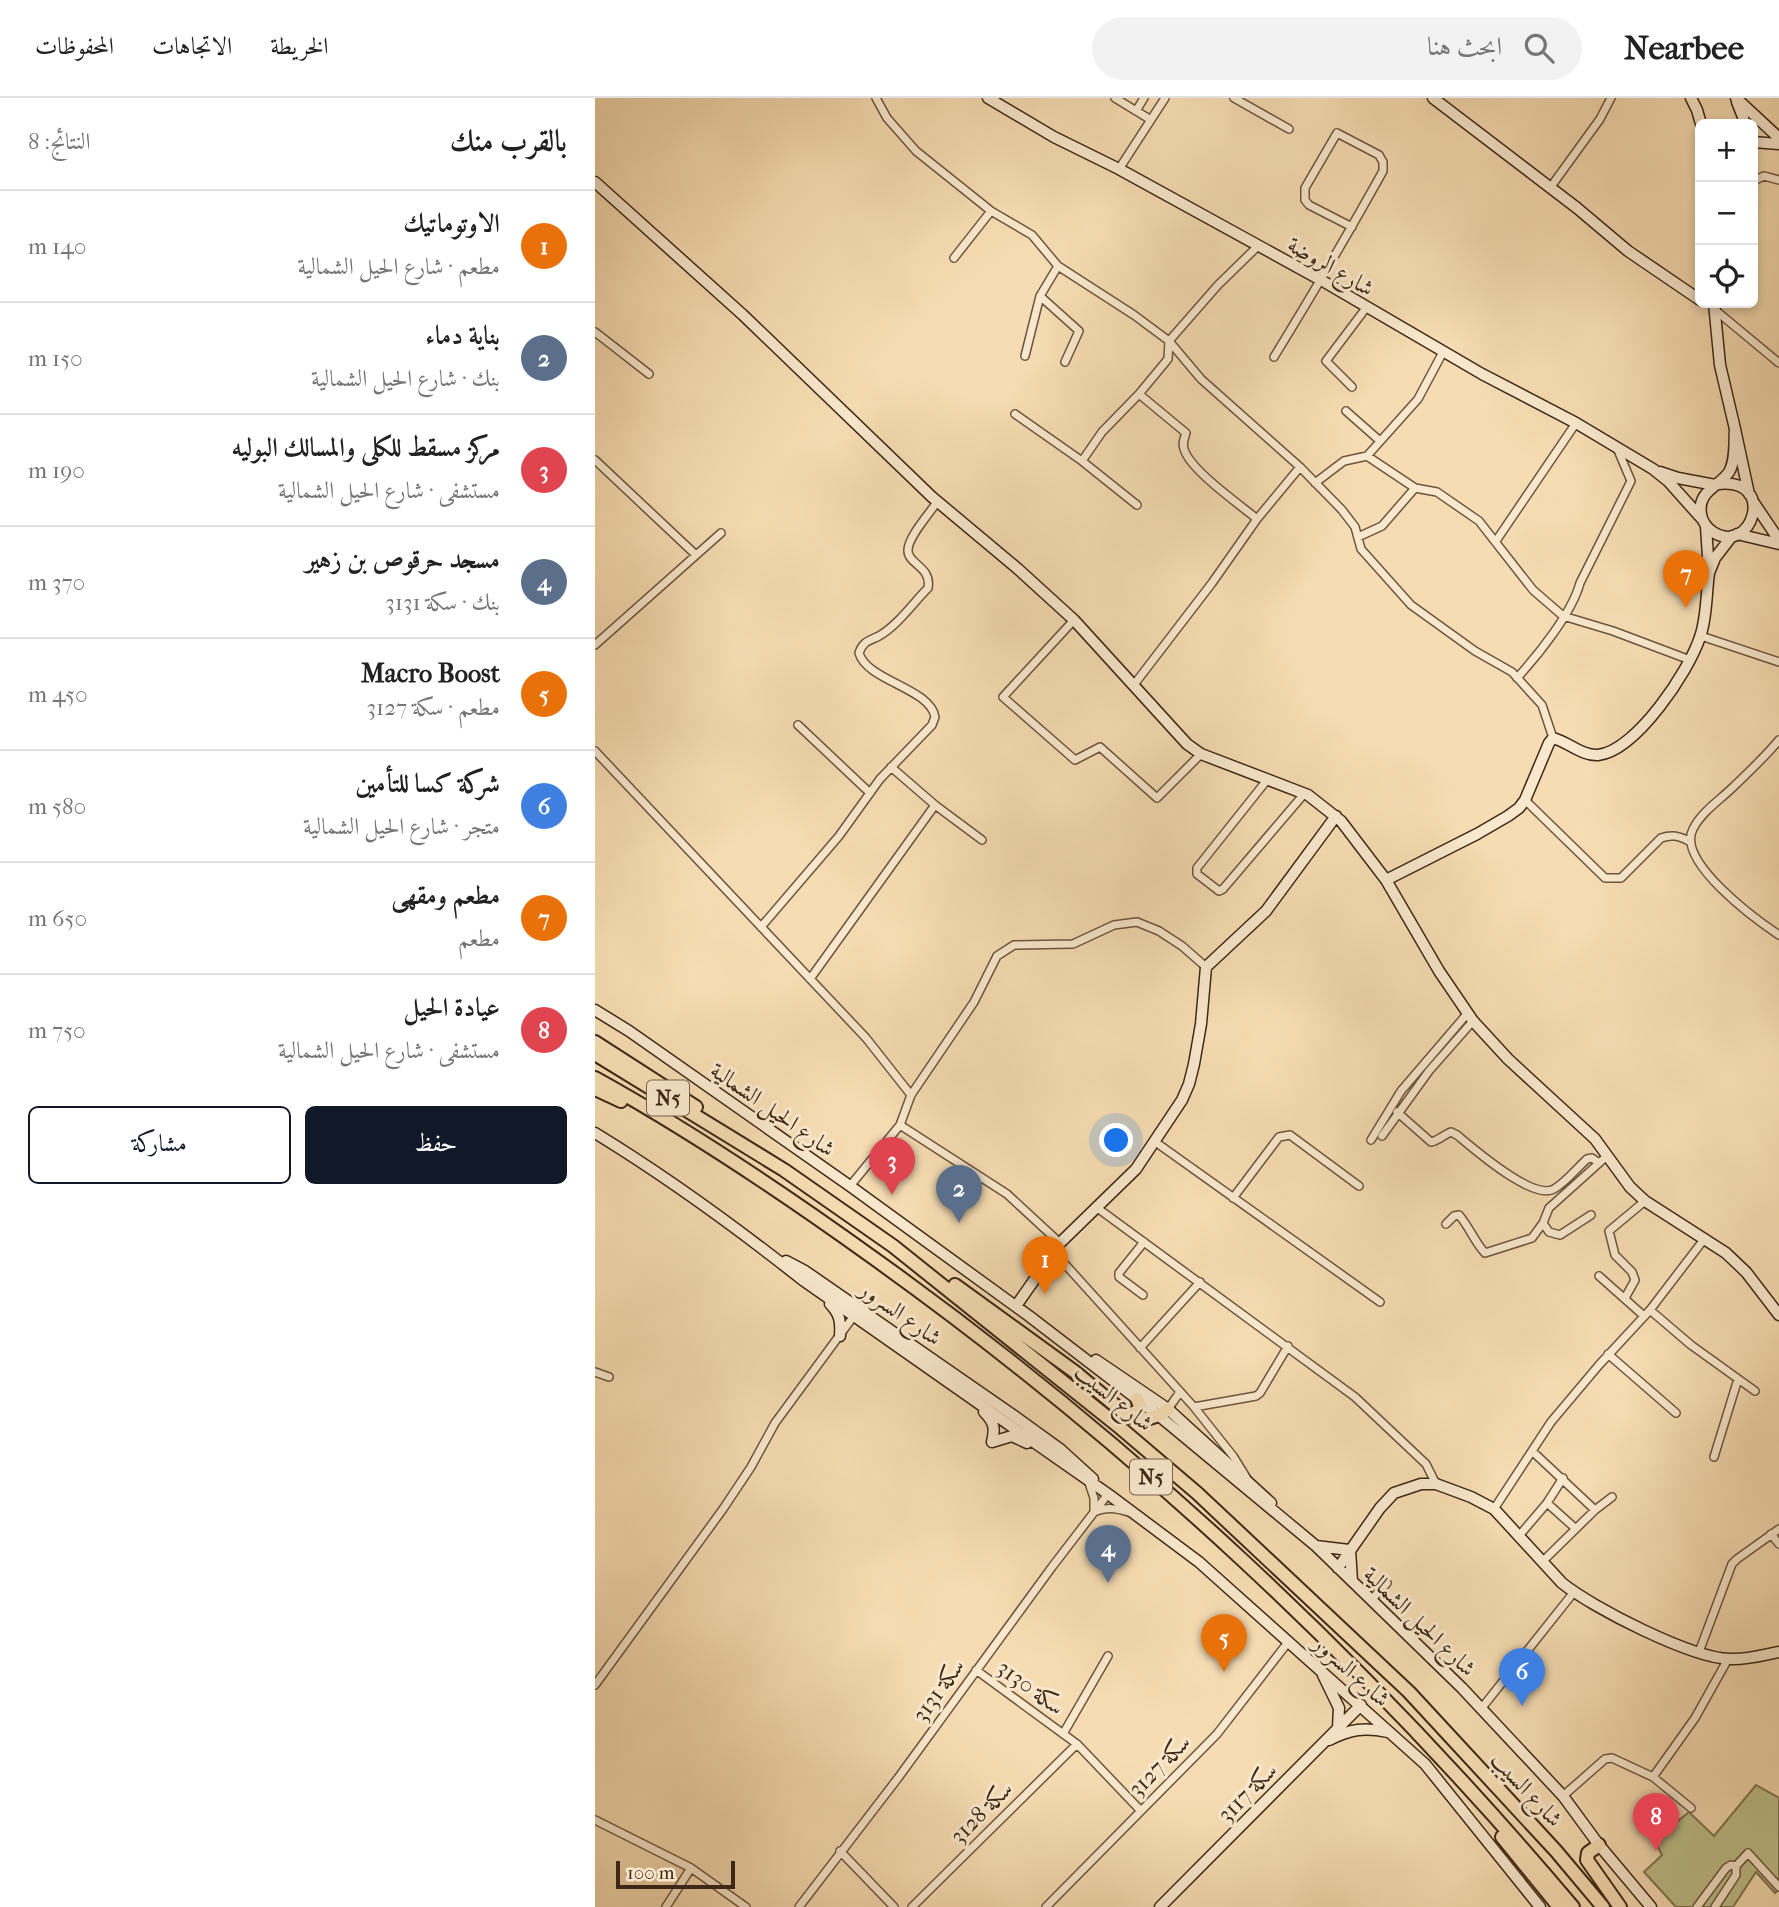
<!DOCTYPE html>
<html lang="ar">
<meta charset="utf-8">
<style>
body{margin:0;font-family:"IM FELL French Canon",Amiri,serif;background:#f2f2f2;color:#222;direction:rtl}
.controls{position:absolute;right:21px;top:21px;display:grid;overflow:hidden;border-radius:10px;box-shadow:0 4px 10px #0003}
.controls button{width:63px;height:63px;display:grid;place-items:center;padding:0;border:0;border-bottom:2px solid #e0e0e0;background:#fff;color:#222;font:35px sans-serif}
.scale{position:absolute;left:21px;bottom:18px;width:119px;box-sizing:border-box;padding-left:7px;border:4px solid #3e2817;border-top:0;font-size:19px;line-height:24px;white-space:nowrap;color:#3e2817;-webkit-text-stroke:5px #f9e8cd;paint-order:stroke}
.you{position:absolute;left:522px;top:1043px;width:24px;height:24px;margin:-18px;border:5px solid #fff;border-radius:50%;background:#1a73e8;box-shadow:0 0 0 10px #1a73e833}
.badge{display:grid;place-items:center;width:46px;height:46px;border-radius:50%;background:#111827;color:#fff;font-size:23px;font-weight:700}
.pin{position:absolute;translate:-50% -58px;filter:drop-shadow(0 2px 4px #0008)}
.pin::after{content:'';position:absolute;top:37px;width:24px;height:21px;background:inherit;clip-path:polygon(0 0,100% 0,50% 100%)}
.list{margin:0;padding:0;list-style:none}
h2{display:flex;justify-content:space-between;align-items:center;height:91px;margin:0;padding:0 28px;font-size:30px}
h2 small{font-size:23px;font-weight:400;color:#767676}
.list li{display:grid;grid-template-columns:46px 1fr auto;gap:21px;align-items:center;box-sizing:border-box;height:112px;padding:0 28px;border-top:2px solid #e0e0e0}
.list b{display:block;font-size:26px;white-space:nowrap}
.list p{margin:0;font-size:23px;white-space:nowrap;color:#767676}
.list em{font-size:23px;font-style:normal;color:#767676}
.actions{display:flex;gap:14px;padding:21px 28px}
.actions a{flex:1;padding:16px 0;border:2px solid #111827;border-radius:10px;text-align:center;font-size:24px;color:#111827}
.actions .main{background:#111827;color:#fff}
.icon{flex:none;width:38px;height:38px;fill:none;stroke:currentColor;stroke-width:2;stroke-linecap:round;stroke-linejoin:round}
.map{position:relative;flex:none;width:1184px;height:1809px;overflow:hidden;direction:ltr}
header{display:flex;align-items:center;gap:42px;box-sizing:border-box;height:98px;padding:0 35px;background:#fff;border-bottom:2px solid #e0e0e0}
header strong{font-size:33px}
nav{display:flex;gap:38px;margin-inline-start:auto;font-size:24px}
.search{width:490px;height:63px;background:#f2f2f2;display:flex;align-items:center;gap:18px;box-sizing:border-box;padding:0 24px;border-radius:38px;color:#767676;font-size:26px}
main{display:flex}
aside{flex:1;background:#fff}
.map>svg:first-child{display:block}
.garden{fill:#bec08b;stroke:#7e7451;stroke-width:2}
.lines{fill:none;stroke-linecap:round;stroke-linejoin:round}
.street-casing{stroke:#6c553e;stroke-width:10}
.secondary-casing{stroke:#3e2817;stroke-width:13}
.highway-casing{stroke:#3e2817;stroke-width:16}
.street{stroke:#f9e8cd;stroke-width:7}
.secondary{stroke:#f9e8cd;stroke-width:10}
.highway{stroke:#f6dcb2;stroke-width:12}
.labels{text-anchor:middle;stroke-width:6;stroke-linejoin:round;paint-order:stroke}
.shield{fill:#f9e8cd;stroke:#76624e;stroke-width:2}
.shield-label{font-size:21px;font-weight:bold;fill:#3e2817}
.street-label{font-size:23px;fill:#3e2817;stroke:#f9e8cd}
</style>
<header>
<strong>Nearbee</strong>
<div class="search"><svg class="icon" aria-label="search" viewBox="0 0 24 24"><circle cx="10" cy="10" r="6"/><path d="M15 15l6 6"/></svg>ابحث هنا</div>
<nav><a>الخريطة</a><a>الاتجاهات</a><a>المحفوظات</a></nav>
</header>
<main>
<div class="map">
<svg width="1184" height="1809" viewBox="0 0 1184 1809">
<rect width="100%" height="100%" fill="#f6dcb2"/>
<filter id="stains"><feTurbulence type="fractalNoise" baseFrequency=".00286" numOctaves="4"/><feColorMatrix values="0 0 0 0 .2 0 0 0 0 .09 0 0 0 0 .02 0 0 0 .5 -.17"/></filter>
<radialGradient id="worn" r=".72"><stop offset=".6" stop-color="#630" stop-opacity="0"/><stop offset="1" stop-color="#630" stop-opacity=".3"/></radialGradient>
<path class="garden" d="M1161 1687 1184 1700V1791L1180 1795 1161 1774 1138 1809H1081L1049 1774 1067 1757 1059 1742 1094 1714 1119 1738Z"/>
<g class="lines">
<defs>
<path id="street" d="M281 0 292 20 321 53 396 113 437 137 463 168 539 217 574 243 606 281 705 369 747 412 760 429 766 451 816 507 880 553 917 574 947 607 958 640
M520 0 556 22
M639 0 694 31
M541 13 549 0
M524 71 570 0
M1158 83 1169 78 1184 82
M955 90 1005 21 1016 0
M359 160 396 113
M445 198 484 233 470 264
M1119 211 1184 265
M0 234 54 276
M430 258 445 198 463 168
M679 259C717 197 753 136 788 73V64L784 57 742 35 710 90V102L714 107 757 129
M757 289 731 263 771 210
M544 296 591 335C589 341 587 345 589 351 595 372 644 406 662 421L705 369
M751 313 785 343
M420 316 487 363
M772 358 823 301 848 254
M0 362 101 457
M720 385 749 363 772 358 820 390 842 394 884 423 938 492 968 518 1018 533 1095 562
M542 407 487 363 507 334 544 296 573 261 574 243 623 187 663 148
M763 439 787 428 820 390
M901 443 981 325
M479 522 408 599 480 662 505 649 562 700 606 656
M1106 538 1184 564
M0 547 126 435
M922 580C943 557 977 515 985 485L1036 383 1022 350
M538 588 617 485 662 421
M203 627 275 695
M1184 642C1169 660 1152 676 1135 692 1122 704 1106 715 1098 731 1081 763 1160 821 1184 837
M0 653 271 940 316 997
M296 669 340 707 387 742
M672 682 602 770V776L624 793 628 791 709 696
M930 702 1010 780H1026L1066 740C1077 736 1084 738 1094 743
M166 829 244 738 285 681 337 627 340 619C335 590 272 583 264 555 268 543 274 543 284 538 303 527 318 505 333 490 337 469 313 466 313 453 312 440 335 415 342 404
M215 881 340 707
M802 1014 836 1044C843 1043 848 1037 856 1034L862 1037C879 1051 938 1103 959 1091 971 1084 982 1070 992 1061L997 1060 1004 1065
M305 1027 412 1096 465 1145
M787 1038 834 973 878 923
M776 1042 806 993 872 916
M559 1043 785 1204
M255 1088 305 1027 316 997 379 904 402 858 419 847 478 846 519 827 542 824 564 833 587 848 611 869
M638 1100 684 1039 695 1037 764 1088
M501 1109 760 1299 831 1366 841 1386
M948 1125 954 1134 965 1137 996 1117
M851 1126 859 1118 864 1117C875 1130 879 1143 890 1155L937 1140 948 1125 954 1110 1013 1057
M459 1154 599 1309 638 1358 651 1379
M1004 1178 1049 1218
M548 1197 524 1179V1175L549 1144
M1030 1200 1040 1182 1037 1174 1020 1157 1014 1133 1050 1103
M1055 1212 1096 1247 1160 1293
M545 1250 605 1184
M1013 1256 1081 1315
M0 1274 14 1279
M599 1309 661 1298 665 1295 693 1248
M573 1311 585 1294
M937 1353 1000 1412
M1119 1359 1143 1281
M493 1382 499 1400V1414C512 1409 520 1410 533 1414
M952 1405 980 1430
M899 1411 956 1324 1004 1267 1055 1212 1110 1140
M1176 1436 1184 1446
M923 1439 952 1405 968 1380
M947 1464 1000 1412 1017 1399
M776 1502 792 1485
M1104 1554 1137 1466 1142 1461 1184 1431
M381 1572 482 1646 546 1713
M0 1587 128 1411 156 1369 180 1325 261 1215
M886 1611 979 1494
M468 1636 513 1558
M1058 1679 1100 1620 1133 1561
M968 1698 1010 1661 1017 1660 1058 1679 1096 1710
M0 1722 96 1770 151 1809
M245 1753 299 1809
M1141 1768 1153 1755 1184 1789
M71 1809 96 1770
M204 1809 303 1680 457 1469 513 1396
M317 1809 482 1646
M451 1809 622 1636 694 1543
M1102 1809 1131 1770 1136 1767 1141 1768V1777L1120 1809"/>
<path id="secondary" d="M393 0 459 39 524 71 726 182 887 276 981 325 1058 371 1073 383 1107 421
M838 0 982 110 1033 153 1105 202
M1096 0 1102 12 1106 26
M1141 0 1184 40
M1142 4 1148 19 1149 26
M1158 44 1184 46
M0 84 148 217 337 399 423 471 479 522 592 646 606 656 713 697 746 723 791 782 844 873 878 923 913 961 1000 1041 1035 1089 1050 1103 1131 1155 1151 1174 1184 1217
M1119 205 1125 267 1140 331
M1065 374 1083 380 1120 387
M1123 386C1183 379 1157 459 1118 434 1112 430 1107 423 1106 416 1102 393 1124 389 1134 374 1141 362 1139 344 1140 331L1154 396
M1159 405 1184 442
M1111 428 1114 475 1120 460 1137 438
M1142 436 1184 446
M791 782 882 736 913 718 924 710 930 702 954 645 958 640C973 644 987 658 1003 657 1041 653 1094 573 1105 539 1112 520 1111 496 1114 475
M0 912 34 933 255 1088 434 1218 563 1317 721 1448 867 1590 968 1698 1004 1747 1056 1809
M0 1035C72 1079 142 1130 209 1183L513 1396 604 1464 830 1666 945 1809
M191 1163 210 1173 418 1317 465 1351 498 1381
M235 1206C245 1216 246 1224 245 1238
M421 1208 465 1145 541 1071 587 1002 594 986 599 966 606 926 611 869 671 813 741 718
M501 1262 573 1311 676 1405
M389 1314C400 1325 400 1331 397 1344
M397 1344 417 1338 432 1345
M721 1448 754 1452
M755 1452 757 1483
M743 1470 785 1410 799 1395 826 1386H841L876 1399 899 1411 967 1485C998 1510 1096 1560 1135 1561 1152 1562 1168 1557 1184 1554
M728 1577 744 1610 743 1630
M734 1642C755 1631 770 1629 793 1634
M565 1809 766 1607"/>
<path id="highway" d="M0 944 101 1009
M0 956 189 1072 298 1148 522 1327 602 1395 814 1594 961 1753 1008 1809
M0 980C96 1033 188 1095 277 1159 536 1344 773 1566 978 1809
M0 991 26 1003
M360 1187 480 1274 533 1318 551 1321 567 1316 573 1311
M533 1318 544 1312 545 1308 542 1301
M907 1739 964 1809
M1004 1747 993 1755 992 1762 1025 1809"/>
</defs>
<use href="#street" class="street-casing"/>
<use href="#secondary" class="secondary-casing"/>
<use href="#highway" class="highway-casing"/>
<use href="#street" class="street"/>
<use href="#secondary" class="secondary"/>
<use href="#highway" class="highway"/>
</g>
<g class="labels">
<g class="shield">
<rect x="52" y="982.5" width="42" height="35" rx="5"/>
<rect x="535" y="1361.5" width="42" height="35" rx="5"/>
</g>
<g class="shield-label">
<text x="73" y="1007">N5</text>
<text x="556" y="1386">N5</text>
</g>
<g class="street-label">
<text transform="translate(736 168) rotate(30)" y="8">شارع الروضة</text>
<text transform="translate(178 1011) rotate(35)" y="8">شارع الحيل الشمالية</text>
<text transform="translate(306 1215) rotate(35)" y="8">شارع السرور</text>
<text transform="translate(519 1299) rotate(39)" y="8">شارع السيب</text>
<text transform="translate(825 1523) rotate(44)" y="8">شارع الحيل الشمالية</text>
<text transform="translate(757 1573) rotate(42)" y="8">شارع السرور</text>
<text transform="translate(436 1589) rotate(36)" y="8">سكة 3130</text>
<text transform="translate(343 1592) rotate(-54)" y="8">سكة 3131</text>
<text transform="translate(564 1667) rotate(-45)" y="8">سكة 3127</text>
<text transform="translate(932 1691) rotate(47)" y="8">شارع السيب</text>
<text transform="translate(652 1694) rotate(-45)" y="8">سكة 3117</text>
<text transform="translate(386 1714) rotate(-45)" y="8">سكة 3128</text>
</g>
</g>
<rect width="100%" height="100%" filter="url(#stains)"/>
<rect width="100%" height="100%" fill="url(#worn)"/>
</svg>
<div class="controls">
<button>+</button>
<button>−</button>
<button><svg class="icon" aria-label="locate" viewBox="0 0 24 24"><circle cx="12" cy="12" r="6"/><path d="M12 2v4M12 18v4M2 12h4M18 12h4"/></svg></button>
</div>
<div class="scale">100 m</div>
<div class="you"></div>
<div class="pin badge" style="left:450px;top:1196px;background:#e8710a">1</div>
<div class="pin badge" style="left:364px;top:1125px;background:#5c6f8a">2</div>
<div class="pin badge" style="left:297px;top:1097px;background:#e0444e">3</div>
<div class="pin badge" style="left:513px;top:1485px;background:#5c6f8a">4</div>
<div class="pin badge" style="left:629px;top:1574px;background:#e8710a">5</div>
<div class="pin badge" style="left:927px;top:1608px;background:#3f7fe0">6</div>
<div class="pin badge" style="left:1091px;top:510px;background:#e8710a">7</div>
<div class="pin badge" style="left:1061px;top:1753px;background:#e0444e">8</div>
</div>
<aside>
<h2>بالقرب منك<small>النتائج: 8</small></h2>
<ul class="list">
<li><span class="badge" style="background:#e8710a">1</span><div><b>الاوتوماتيك</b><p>مطعم · شارع الحيل الشمالية</p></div><em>140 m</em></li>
<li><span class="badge" style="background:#5c6f8a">2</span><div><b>بناية دماء</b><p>بنك · شارع الحيل الشمالية</p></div><em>150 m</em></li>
<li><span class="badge" style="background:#e0444e">3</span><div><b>مركز مسقط للكلى والمسالك البوليه</b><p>مستشفى · شارع الحيل الشمالية</p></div><em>190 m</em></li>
<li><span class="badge" style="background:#5c6f8a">4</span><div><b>مسجد حرقوص بن زهير</b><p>بنك · سكة 3131</p></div><em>370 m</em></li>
<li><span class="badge" style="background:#e8710a">5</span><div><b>Macro Boost</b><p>مطعم · سكة 3127</p></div><em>450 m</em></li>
<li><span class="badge" style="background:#3f7fe0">6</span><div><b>شركة كسا للتأمين</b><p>متجر · شارع الحيل الشمالية</p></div><em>580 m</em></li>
<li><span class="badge" style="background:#e8710a">7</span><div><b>مطعم ومقهى</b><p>مطعم</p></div><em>650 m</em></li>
<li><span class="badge" style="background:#e0444e">8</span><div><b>عيادة الحيل</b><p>مستشفى · شارع الحيل الشمالية</p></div><em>750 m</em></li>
</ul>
<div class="actions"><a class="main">حفظ</a><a>مشاركة</a></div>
</aside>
</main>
